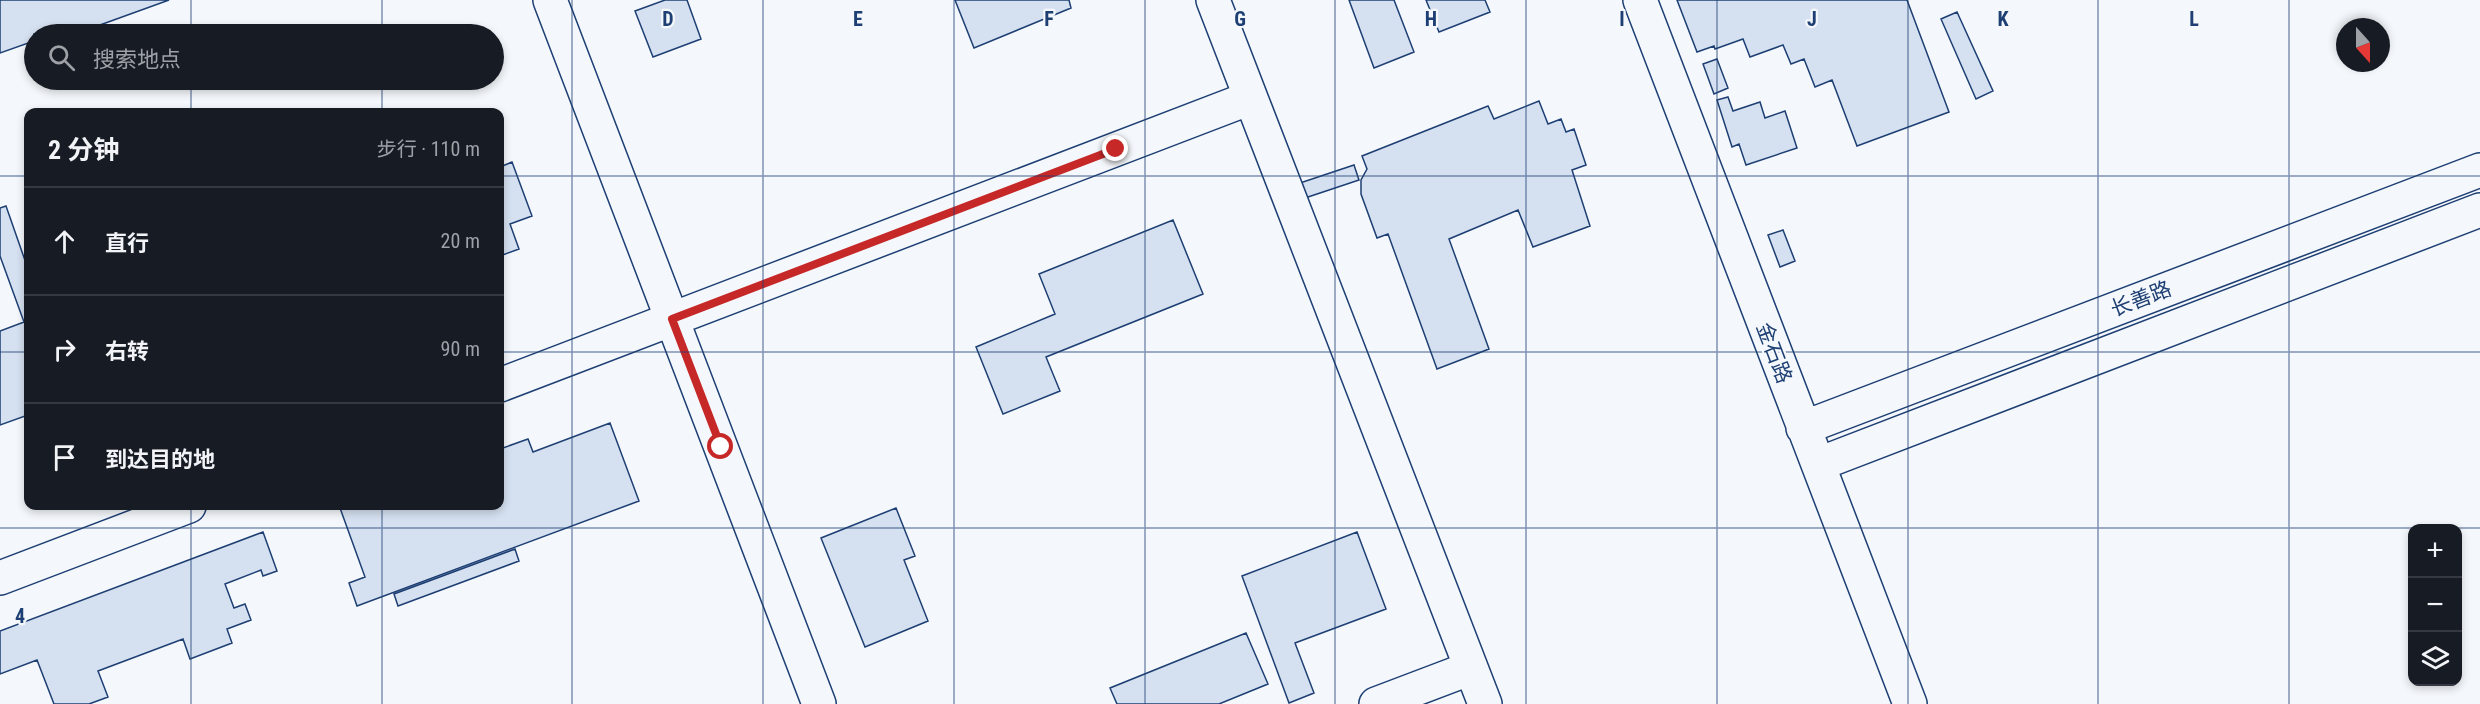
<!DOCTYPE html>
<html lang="zh">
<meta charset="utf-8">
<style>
body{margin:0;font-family:"Roboto Condensed","Noto Sans SC",sans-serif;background:#20242c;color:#f1f3f6}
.controls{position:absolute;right:18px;bottom:18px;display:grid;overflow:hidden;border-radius:12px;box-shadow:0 3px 9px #0003}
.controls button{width:54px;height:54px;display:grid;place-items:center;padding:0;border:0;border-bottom:2px solid #363941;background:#171b24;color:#f1f3f6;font:30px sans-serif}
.compass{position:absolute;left:2336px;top:18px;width:54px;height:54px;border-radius:50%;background:#171b24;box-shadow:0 3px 9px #0003;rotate:159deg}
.stop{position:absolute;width:18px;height:18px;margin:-14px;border:4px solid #c62828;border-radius:50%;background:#fff}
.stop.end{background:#c62828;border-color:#fff;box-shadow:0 2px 6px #0008}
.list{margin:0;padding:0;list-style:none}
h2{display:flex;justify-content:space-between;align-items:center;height:78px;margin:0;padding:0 24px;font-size:26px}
h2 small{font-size:20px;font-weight:400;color:#9ea1a6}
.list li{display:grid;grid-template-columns:39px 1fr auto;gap:18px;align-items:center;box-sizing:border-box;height:108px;padding:0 24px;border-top:2px solid #363941}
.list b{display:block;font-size:22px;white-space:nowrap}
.list em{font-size:20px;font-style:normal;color:#9ea1a6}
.icon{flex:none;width:33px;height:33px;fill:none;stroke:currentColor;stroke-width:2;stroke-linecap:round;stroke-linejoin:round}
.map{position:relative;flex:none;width:2480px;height:704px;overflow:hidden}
.search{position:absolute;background:#171b24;box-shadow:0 3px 9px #0003;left:24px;top:24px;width:480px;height:66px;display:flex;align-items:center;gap:15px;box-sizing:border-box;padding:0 21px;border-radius:33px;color:#9ea1a6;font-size:22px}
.panel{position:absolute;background:#171b24;box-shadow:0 3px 9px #0003;left:24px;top:108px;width:480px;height:402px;border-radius:12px}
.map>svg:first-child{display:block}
.building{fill:#d5e0f0;stroke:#1d3f73;stroke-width:1.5}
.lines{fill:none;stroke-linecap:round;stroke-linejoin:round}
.street-casing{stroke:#1d3f73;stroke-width:36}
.secondary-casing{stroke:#1d3f73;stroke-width:36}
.street{stroke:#f4f7fb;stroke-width:33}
.secondary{stroke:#f4f7fb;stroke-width:33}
.route{stroke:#c62828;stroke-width:8}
.grid{fill:none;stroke:#1d3f73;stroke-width:1.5;stroke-opacity:0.55}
.labels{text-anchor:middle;stroke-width:4.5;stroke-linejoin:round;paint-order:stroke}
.street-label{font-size:21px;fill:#1d3f73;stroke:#f4f7fb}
.grid-label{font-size:20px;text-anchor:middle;font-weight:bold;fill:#1d3f73;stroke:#f4f7fb;stroke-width:4.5;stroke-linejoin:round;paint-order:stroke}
</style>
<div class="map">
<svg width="2480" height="704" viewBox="0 0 2480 704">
<rect width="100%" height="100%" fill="#f4f7fb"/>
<path class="building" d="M0 0H169L75 34 71 27 51 34H34V41L0 53Z
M665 0H687L701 39 653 57 635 11Z
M955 0H1069L1071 8 974 48Z
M1349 0H1394L1414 52 1374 68Z
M1426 0H1485L1490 12 1439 32Z
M1677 0H1907L1949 112 1857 146 1832 80 1815 87 1804 59 1791 64 1783 45 1750 57 1743 39 1715 49 1714 46 1697 52Z
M1957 12 1993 91 1976 99 1941 19Z
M1717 59 1728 88 1714 94 1703 64Z
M1728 97 1733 111 1760 102 1765 118 1785 111 1797 148 1746 165 1739 144 1732 147 1717 100Z
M1539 101 1548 124 1561 119 1566 132 1574 129 1586 165 1572 170 1590 226 1533 247 1518 210 1449 239 1489 349 1437 369 1388 234 1377 238 1361 194V180L1367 169 1362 156 1488 106 1494 119Z
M512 162 532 216 510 224 519 249 500 256V167Z
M1354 165 1359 180 1305 198 1300 183Z
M6 206 28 269V415L0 425V331L24 322 0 256V208Z
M1173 220 1203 294 1046 357 1060 391 1003 414 976 347 1055 314 1039 274Z
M1783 230 1795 261 1780 267 1768 235Z
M610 423 639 501 357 606 349 583 365 577 340 508 347 506H500V449L528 439 533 452Z
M896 508 915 556 904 560 928 621 865 647 821 538Z
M263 532 277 571 263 576 261 570 225 584 234 608 245 604 251 620 227 629 232 643 190 659 183 639 98 671 108 697 89 704H54L37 660 0 674V631Z
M1357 532 1386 609 1295 643 1314 693 1289 703 1242 576Z
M515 549 519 561 398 606 394 594Z
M1246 633 1268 684 1219 704H1117L1110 688Z"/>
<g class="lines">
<defs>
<path id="street" d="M550 0 819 704
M1213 0 1485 704
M500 385 1250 98
M0 578 189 506
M1376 704 1471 668"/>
<path id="secondary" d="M1640 0 1910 704
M1803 428 2480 170
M1819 464 2480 210"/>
</defs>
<use href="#street" class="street-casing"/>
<use href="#secondary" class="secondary-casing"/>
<use href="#street" class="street"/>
<use href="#secondary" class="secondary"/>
</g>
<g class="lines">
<path class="route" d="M721 447 672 319 1116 149"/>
</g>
<path class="grid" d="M191 0V34M382 0V34M572 0V704M763 0V704M954 0V704M1145 0V704M1335 0V704M1526 0V704M1717 0V704M1908 0V704M2098 0V704M2289 0V704M191 80V112M382 80V112M0 176H28M500 176H2480M0 352H28M500 352H2480M191 506V704M382 506V704M0 528H2480"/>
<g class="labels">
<g class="street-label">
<text transform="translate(2141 299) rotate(-21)" y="7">长善路</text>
<text transform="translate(1774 353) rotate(69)" y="7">金石路</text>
</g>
</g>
<g class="grid-label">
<text x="668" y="26">D</text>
<text x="858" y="26">E</text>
<text x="1049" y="26">F</text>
<text x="1240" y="26">G</text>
<text x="1431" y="26">H</text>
<text x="1622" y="26">I</text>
<text x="1812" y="26">J</text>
<text x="2003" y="26">K</text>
<text x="2194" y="26">L</text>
<text x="20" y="623">4</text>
</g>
</svg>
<div class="controls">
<button>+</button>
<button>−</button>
<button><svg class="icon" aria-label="layers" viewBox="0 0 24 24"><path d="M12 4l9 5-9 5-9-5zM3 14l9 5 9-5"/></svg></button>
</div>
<svg class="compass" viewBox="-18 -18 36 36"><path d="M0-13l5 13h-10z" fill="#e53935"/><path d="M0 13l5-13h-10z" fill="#9ea1a6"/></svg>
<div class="stop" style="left:721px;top:447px"></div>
<div class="stop end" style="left:1116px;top:149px"></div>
<div class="search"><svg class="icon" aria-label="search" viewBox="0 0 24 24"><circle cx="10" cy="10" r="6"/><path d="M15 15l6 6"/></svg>搜索地点</div>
<section class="panel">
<h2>2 分钟<small>步行 · 110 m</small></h2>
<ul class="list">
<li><svg class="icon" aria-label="ahead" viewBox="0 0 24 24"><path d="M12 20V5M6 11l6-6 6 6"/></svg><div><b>直行</b></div><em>20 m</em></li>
<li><svg class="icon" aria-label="right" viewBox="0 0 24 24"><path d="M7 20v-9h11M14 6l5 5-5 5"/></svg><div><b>右转</b></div><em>90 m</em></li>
<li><svg class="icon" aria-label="arrive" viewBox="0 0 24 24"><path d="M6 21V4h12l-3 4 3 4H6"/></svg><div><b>到达目的地</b></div></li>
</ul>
</section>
</div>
